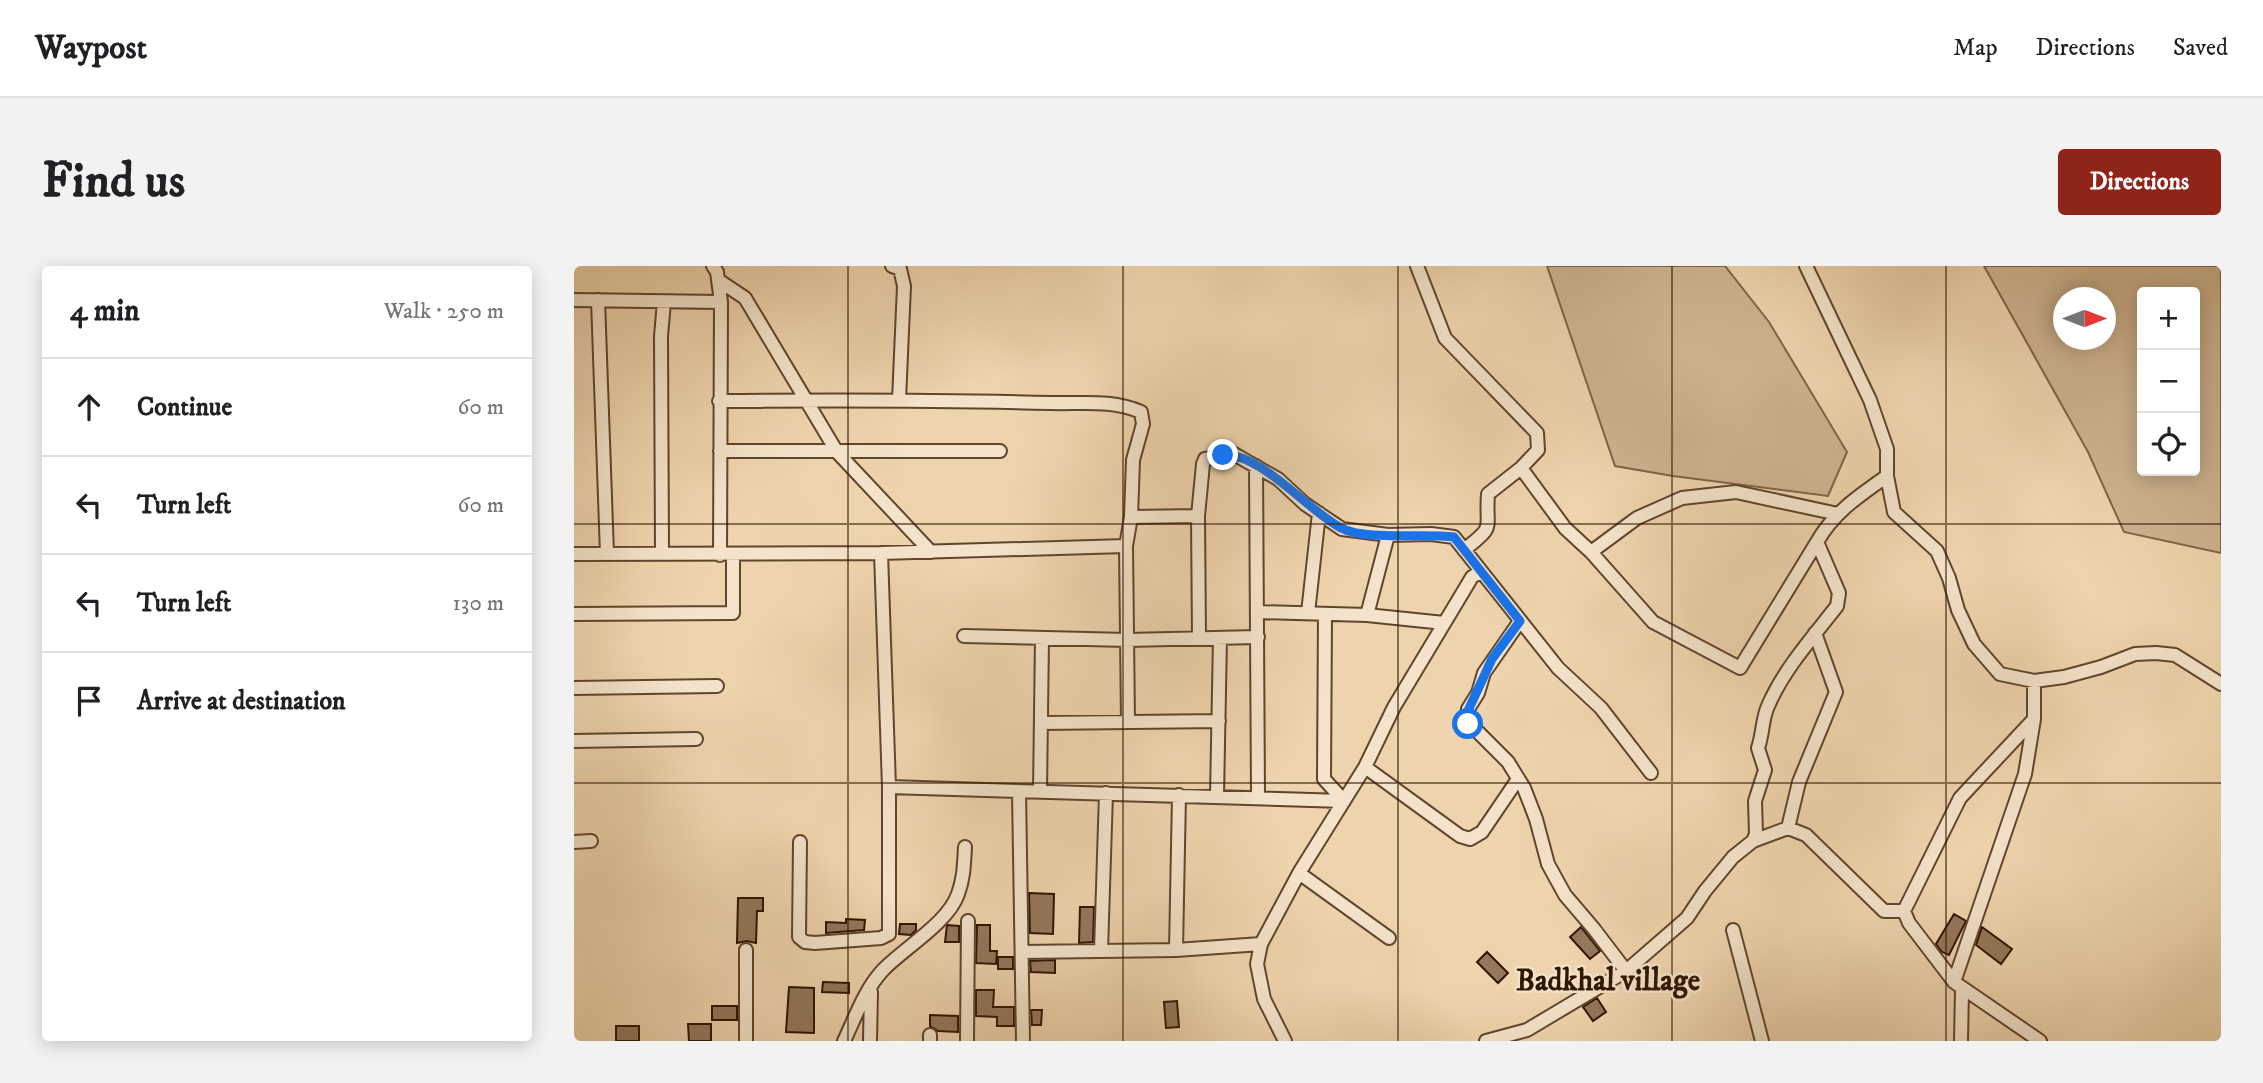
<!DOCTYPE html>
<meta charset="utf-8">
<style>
body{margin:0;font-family:"IM FELL DW Pica",serif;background:#f2f2f2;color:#202124}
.controls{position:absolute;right:21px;top:21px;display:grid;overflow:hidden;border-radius:7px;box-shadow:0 4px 18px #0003}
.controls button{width:63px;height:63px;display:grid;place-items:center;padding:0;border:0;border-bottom:2px solid #e0e0e0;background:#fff;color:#202124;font:35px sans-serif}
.compass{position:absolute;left:1479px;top:21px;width:63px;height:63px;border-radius:50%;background:#fff;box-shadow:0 4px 18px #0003;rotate:90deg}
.stop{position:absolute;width:21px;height:21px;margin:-16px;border:5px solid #1a73e8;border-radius:50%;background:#fff}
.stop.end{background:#1a73e8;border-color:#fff;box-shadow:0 2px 7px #0008}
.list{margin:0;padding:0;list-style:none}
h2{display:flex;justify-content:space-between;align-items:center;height:91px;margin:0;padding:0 28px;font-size:30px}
h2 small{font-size:23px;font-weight:400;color:#757577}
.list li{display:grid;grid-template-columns:46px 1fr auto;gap:21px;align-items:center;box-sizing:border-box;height:98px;padding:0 28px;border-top:2px solid #e0e0e0}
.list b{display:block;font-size:26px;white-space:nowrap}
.list em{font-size:23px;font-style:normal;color:#757577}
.icon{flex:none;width:38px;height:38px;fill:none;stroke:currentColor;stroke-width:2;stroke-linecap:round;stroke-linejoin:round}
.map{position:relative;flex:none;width:1647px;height:775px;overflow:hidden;border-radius:7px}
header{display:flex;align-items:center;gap:42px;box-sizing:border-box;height:98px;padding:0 35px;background:#fff;border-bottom:2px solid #e0e0e0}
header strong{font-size:33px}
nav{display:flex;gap:38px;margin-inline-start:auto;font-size:24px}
.intro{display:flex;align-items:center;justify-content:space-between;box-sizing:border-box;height:168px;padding:0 42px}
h1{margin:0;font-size:49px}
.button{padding:18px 32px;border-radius:7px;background:#8f2418;color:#fff;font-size:24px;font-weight:700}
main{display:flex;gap:42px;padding:0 42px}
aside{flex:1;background:#fff;border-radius:7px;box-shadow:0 4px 18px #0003}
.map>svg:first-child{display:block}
.green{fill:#ceb490;stroke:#806449;stroke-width:2;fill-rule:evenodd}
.building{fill:#93785b;stroke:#311502;stroke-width:2}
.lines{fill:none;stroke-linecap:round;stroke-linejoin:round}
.minor-casing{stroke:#60452d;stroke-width:16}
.minor{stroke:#f4e3ca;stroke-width:12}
.route{stroke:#1a73e8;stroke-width:9}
.grid{fill:none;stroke:#311502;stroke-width:2;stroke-opacity:0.55}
.labels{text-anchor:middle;stroke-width:5;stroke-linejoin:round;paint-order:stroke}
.neighbourhood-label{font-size:30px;font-weight:bold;fill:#311502;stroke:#f4e3ca}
</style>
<header>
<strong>Waypost</strong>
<nav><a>Map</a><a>Directions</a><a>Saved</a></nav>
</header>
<div class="intro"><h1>Find us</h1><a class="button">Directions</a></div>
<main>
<aside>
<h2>4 min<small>Walk · 250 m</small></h2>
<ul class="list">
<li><svg class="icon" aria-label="ahead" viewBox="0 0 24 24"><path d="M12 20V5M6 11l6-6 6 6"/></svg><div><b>Continue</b></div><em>60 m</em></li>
<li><svg class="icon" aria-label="left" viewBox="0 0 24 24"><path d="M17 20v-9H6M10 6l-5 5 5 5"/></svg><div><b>Turn left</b></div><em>60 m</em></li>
<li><svg class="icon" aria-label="left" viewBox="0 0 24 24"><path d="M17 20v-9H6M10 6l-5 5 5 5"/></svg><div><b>Turn left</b></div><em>130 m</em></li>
<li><svg class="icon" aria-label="arrive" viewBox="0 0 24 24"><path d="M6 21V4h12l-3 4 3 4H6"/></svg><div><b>Arrive at destination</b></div></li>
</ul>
</aside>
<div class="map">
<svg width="1647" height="775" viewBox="0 0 1647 775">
<rect width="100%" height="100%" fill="#eed4ad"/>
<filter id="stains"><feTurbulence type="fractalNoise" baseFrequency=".00286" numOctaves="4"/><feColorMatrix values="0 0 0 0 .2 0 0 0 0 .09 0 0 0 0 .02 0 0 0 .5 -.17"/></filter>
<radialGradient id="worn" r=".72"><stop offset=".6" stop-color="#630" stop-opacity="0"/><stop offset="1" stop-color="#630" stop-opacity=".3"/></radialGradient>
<path class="green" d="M973 0H1151L1195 56 1273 186 1254 230 1099 210 1041 200Z
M1410 0H1647V287L1550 266 1514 186ZM1568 26H1621V205H1568ZM1490 32H1532V74H1490Z"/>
<path class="building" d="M455 627 480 628 479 668 456 667Z
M164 632H189V645H183L182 677 173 675 163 677Z
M506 641H520L519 676 505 677Z
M1380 648 1392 655 1375 689 1368 686 1362 678Z
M272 653 291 654 290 664 252 667V656L272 657Z
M326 658H342V664L337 669 325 668Z
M373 659 385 660V676H371Z
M403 659H416V685H423L422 698 402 697Z
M1007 661 1026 685 1016 693 996 671Z
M1408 661 1438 683 1427 698 1402 679Z
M913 686 934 707 924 717 903 696Z
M424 691H439V703H424Z
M481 694V707L457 706 456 695Z
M249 716 275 717V727L248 726Z
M215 721 240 722V767L212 766Z
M402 724H420L419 741H440V760H423V751L402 750Z
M1023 732 1032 746 1019 755 1009 741Z
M603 735 605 761 592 762 590 736Z
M138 740H163V754H138Z
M457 744H468L467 759H458Z
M356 749 384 750V766L364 765 356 760Z
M114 758H137V775H115Z
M42 760H65V775H42Z"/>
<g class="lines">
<defs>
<path id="minor" d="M139 0 143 6 147 36 146 289
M318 0 326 3 330 20 325 134
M843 0 871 72 963 167 964 184 947 202 914 228C911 265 923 258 890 284
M1232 0 1296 134 1313 183V210L1320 246 1363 285 1375 312 1384 344 1400 378 1426 408 1460 415 1490 411 1527 401 1561 388 1582 387 1601 389 1647 418
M144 14 171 32 263 186 357 286
M0 34 147 36
M24 34 33 288
M145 135C256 134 367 134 477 137 507 138 538 133 567 146L569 158 559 194 557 251 552 280 554 456
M146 185H426
M682 200 684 531
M947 202 991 262 1017 286 1079 356 1166 402 1243 276
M557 251 624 250
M1017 286 1063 252 1108 232 1162 226 1264 248
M88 287 87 70 90 36
M0 288 307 287 552 280
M683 346 793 349 870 357
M734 347 745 247
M0 348 159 347V288
M751 348 750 513 770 535
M793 349 814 269
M946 355 910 407 904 427 894 443 892 454 934 496 950 522 962 553 974 598 991 629 1020 663 1052 705
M390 370 553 374 684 371
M625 372 624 250 629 198 631 193 660 188 704 213 731 238 768 263 814 269 857 268 880 271 984 402 1027 442 1077 507
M0 422 143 420
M1460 453 1386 532 1330 645 1335 657 1380 716 1466 775
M467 457 645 455
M0 475 122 473
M791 501 886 570 896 573 908 566 944 513
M315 521 770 535
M445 525 449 775
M466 525 468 372
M643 530 646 372
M1214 562 1232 569 1310 645H1330
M1179 575 1214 562 1225 516 1262 426 1241 367
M0 576 17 575
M226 576 225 671 231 676 241 677 307 672 315 668V521L307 287
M725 607 815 672
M1159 664 1188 775
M602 684 605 529
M527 685 532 527
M448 686 602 684 687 678
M1380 716 1451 508 1460 453V415
M172 775V684
M270 775C281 752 291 723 309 704 330 682 374 657 384 628 390 612 390 597 391 581
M296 775 297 726
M356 775V769
M393 775 394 655
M711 775 690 733 683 698 687 678 725 607 791 501 820 441 898 311 906 306
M912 775 953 764 1052 705 1113 652 1131 625 1159 591 1179 575 1182 568 1181 535 1191 504 1184 482C1189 468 1188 453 1194 440 1210 403 1238 372 1263 340L1265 327 1243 276C1260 246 1286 229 1313 210
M1387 775 1388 724"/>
</defs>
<use href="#minor" class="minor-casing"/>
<use href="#minor" class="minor"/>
</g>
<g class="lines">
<path class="route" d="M649 189C686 186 733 244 767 262 792 275 849 267 880 271L946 355 918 393 892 449 894 458"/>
</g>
<path class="grid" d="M274 0V775M549 0V775M824 0V775M1098 0V775M1372 0V775M0 258H1647M0 517H1647"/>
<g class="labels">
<g class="neighbourhood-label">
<text x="1034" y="724">Badkhal village</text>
</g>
</g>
<rect width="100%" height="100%" filter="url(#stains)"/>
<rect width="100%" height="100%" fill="url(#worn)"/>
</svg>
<div class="controls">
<button>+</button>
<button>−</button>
<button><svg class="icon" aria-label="locate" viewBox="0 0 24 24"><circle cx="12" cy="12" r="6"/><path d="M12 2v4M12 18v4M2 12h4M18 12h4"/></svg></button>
</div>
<svg class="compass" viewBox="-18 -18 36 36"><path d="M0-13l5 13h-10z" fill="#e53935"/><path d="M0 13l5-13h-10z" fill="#757577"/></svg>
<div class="stop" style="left:894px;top:458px"></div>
<div class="stop end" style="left:649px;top:189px"></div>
</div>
</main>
